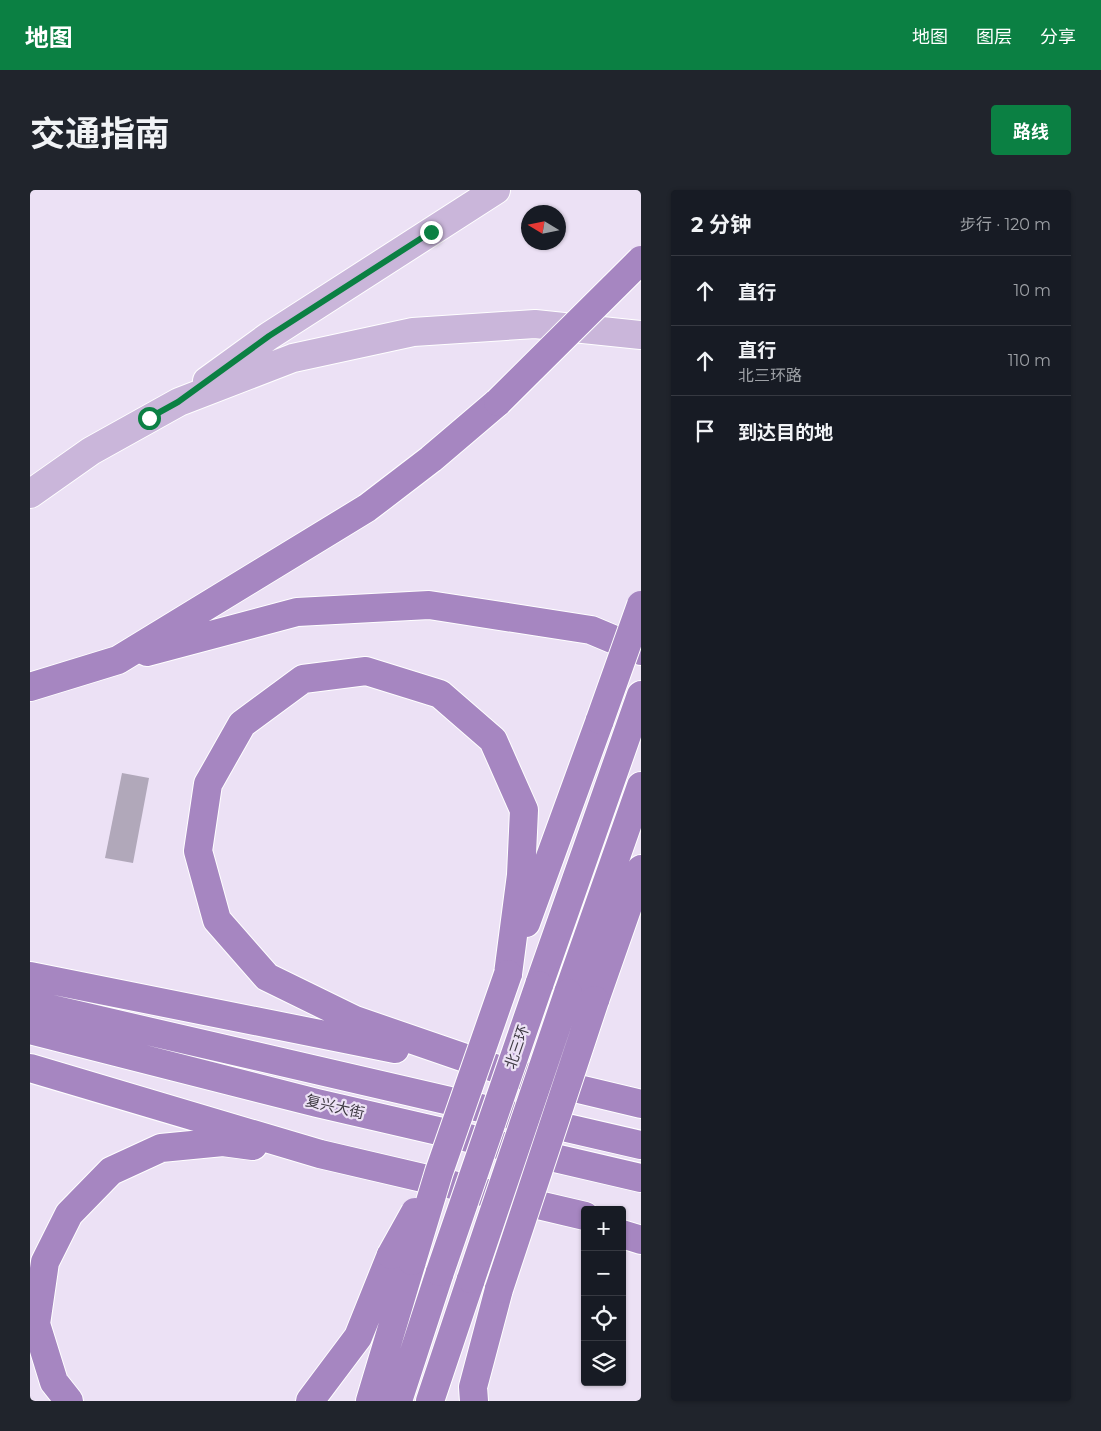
<!DOCTYPE html>
<html lang="zh">
<meta charset="utf-8">
<style>
body{margin:0;font-family:Montserrat,"Noto Sans SC",sans-serif;background:#20242c;color:#f1f3f6}
.controls{position:absolute;right:15px;bottom:15px;display:grid;overflow:hidden;border-radius:5px;box-shadow:0 1px 4px #0004}
.controls button{width:45px;height:45px;display:grid;place-items:center;padding:0;border:0;border-bottom:1px solid #363941;background:#171b24;color:#f1f3f6;font:25px sans-serif}
.compass{position:absolute;left:491px;top:15px;width:45px;height:45px;border-radius:50%;background:#171b24;box-shadow:0 1px 4px #0004;rotate:280deg}
.stop{position:absolute;width:15px;height:15px;margin:-11px;border:4px solid #0b8043;border-radius:50%;background:#fff}
.stop.end{background:#0b8043;border-color:#fff;box-shadow:0 1px 5px #0008}
.list{margin:0;padding:0;list-style:none}
h2{display:flex;justify-content:space-between;align-items:center;height:65px;margin:0;padding:0 20px;font-size:21px}
h2 small{font-size:16px;font-weight:400;color:#9ea1a6}
.list li{display:grid;grid-template-columns:32px 1fr auto;gap:15px;align-items:center;box-sizing:border-box;height:70px;padding:0 20px;border-top:1px solid #363941}
.list b{display:block;font-size:19px;white-space:nowrap}
.list p{margin:0;font-size:16px;white-space:nowrap;color:#9ea1a6}
.list em{font-size:16px;font-style:normal;color:#9ea1a6}
.icon{flex:none;width:28px;height:28px;fill:none;stroke:currentColor;stroke-width:2;stroke-linecap:round;stroke-linejoin:round}
.map{position:relative;flex:none;width:611px;height:1211px;overflow:hidden;border-radius:5px}
header{display:flex;align-items:center;gap:30px;box-sizing:border-box;height:70px;padding:0 25px;background:#0b8043;color:#fff}
header strong{font-size:24px}
nav{display:flex;gap:28px;margin-inline-start:auto;font-size:18px}
.intro{display:flex;align-items:center;justify-content:space-between;box-sizing:border-box;height:120px;padding:0 30px}
h1{margin:0;font-size:35px}
.button{padding:12px 22px;border-radius:5px;background:#0b8043;color:#fff;font-size:18px;font-weight:700}
main{display:flex;gap:30px;padding:0 30px}
aside{flex:1;background:#171b24;border-radius:5px;box-shadow:0 1px 4px #0004}
.map>svg:first-child{display:block}
.building{fill:#b1a8ba}
.lines{fill:none;stroke-linecap:round;stroke-linejoin:round}
.major-casing{stroke:#fff;stroke-width:30}
.highway-casing{stroke:#fff;stroke-width:30}
.major{stroke:#cab6da;stroke-width:28}
.highway{stroke:#a686c1;stroke-width:28}
.highway-bridge-casing{stroke:#fff;stroke-width:30;stroke-linecap:butt}
.highway-bridge{stroke:#a686c1;stroke-width:28}
.route{stroke:#0b8043;stroke-width:6}
.labels{text-anchor:middle;stroke-width:4.5;stroke-linejoin:round;paint-order:stroke}
.street-label{font-size:15px;fill:#3e3a42;stroke:#ece1f5}
</style>
<header>
<strong>地图</strong>
<nav><a>地图</a><a>图层</a><a>分享</a></nav>
</header>
<div class="intro"><h1>交通指南</h1><a class="button">路线</a></div>
<main>
<div class="map">
<svg width="611" height="1211" viewBox="0 0 611 1211">
<rect width="100%" height="100%" fill="#ece1f5"/>
<path class="building" d="M92 583 119 588 103 673 75 668Z"/>
<g class="lines">
<defs>
<path id="major" d="M177 191 239 146 466 0
M0 304 61 261 149 212 263 168 383 142 505 134 611 145"/>
<path id="highway" d="M117 462 267 422 399 415 561 440 611 461
M0 497 88 470 337 318 401 269 468 212
M496 733 570 530
M478 784 491 685 494 620 463 550 410 504 336 481 273 489 212 534 178 594 168 661 187 730 237 787 325 830 473 881 611 914
M0 786 365 859
M509 795 611 505
M538 803 611 596
M565 810 611 679
M0 814 611 955
M0 840 287 913 611 988
M0 878 290 964 555 1026
M592 1044 611 1050
M39 1211 24 1192 6 1134 15 1072 39 1024 81 981 131 958 193 952 223 956
M280 1211 328 1147 361 1065
M340 1211 382 1071
M368 1211 410 1082
M400 1211 441 1089
M444 1211 443 1197 469 1099"/>
</defs>
<use href="#major" class="major-casing"/>
<use href="#highway" class="highway-casing"/>
<use href="#major" class="major"/>
<use href="#highway" class="highway"/>
<defs>
<path id="highway-bridge" d="M468 212 611 70
M570 530 611 415
M361 1065 385 1022
M382 1071 409 982 478 784
M410 1082 509 795
M441 1089 538 803
M469 1099 565 810"/>
</defs>
<use href="#highway-bridge" class="highway-bridge-casing"/>
<use href="#highway-bridge" class="highway-bridge"/>
</g>
<g class="lines">
<path class="route" d="M119 228 148 212 239 146 401 42"/>
</g>
<g class="labels">
<g class="street-label">
<text transform="translate(487 857) rotate(-71)" y="5">北三环</text>
<text transform="translate(305 917) rotate(13)" y="5">复兴大街</text>
</g>
</g>
</svg>
<div class="controls">
<button>+</button>
<button>−</button>
<button><svg class="icon" aria-label="locate" viewBox="0 0 24 24"><circle cx="12" cy="12" r="6"/><path d="M12 2v4M12 18v4M2 12h4M18 12h4"/></svg></button>
<button><svg class="icon" aria-label="layers" viewBox="0 0 24 24"><path d="M12 4l9 5-9 5-9-5zM3 14l9 5 9-5"/></svg></button>
</div>
<svg class="compass" viewBox="-18 -18 36 36"><path d="M0-13l5 13h-10z" fill="#e53935"/><path d="M0 13l5-13h-10z" fill="#9ea1a6"/></svg>
<div class="stop" style="left:119px;top:228px"></div>
<div class="stop end" style="left:401px;top:42px"></div>
</div>
<aside>
<h2>2 分钟<small>步行 · 120 m</small></h2>
<ul class="list">
<li><svg class="icon" aria-label="ahead" viewBox="0 0 24 24"><path d="M12 20V5M6 11l6-6 6 6"/></svg><div><b>直行</b></div><em>10 m</em></li>
<li><svg class="icon" aria-label="ahead" viewBox="0 0 24 24"><path d="M12 20V5M6 11l6-6 6 6"/></svg><div><b>直行</b><p>北三环路</p></div><em>110 m</em></li>
<li><svg class="icon" aria-label="arrive" viewBox="0 0 24 24"><path d="M6 21V4h12l-3 4 3 4H6"/></svg><div><b>到达目的地</b></div></li>
</ul>
</aside>
</main>
